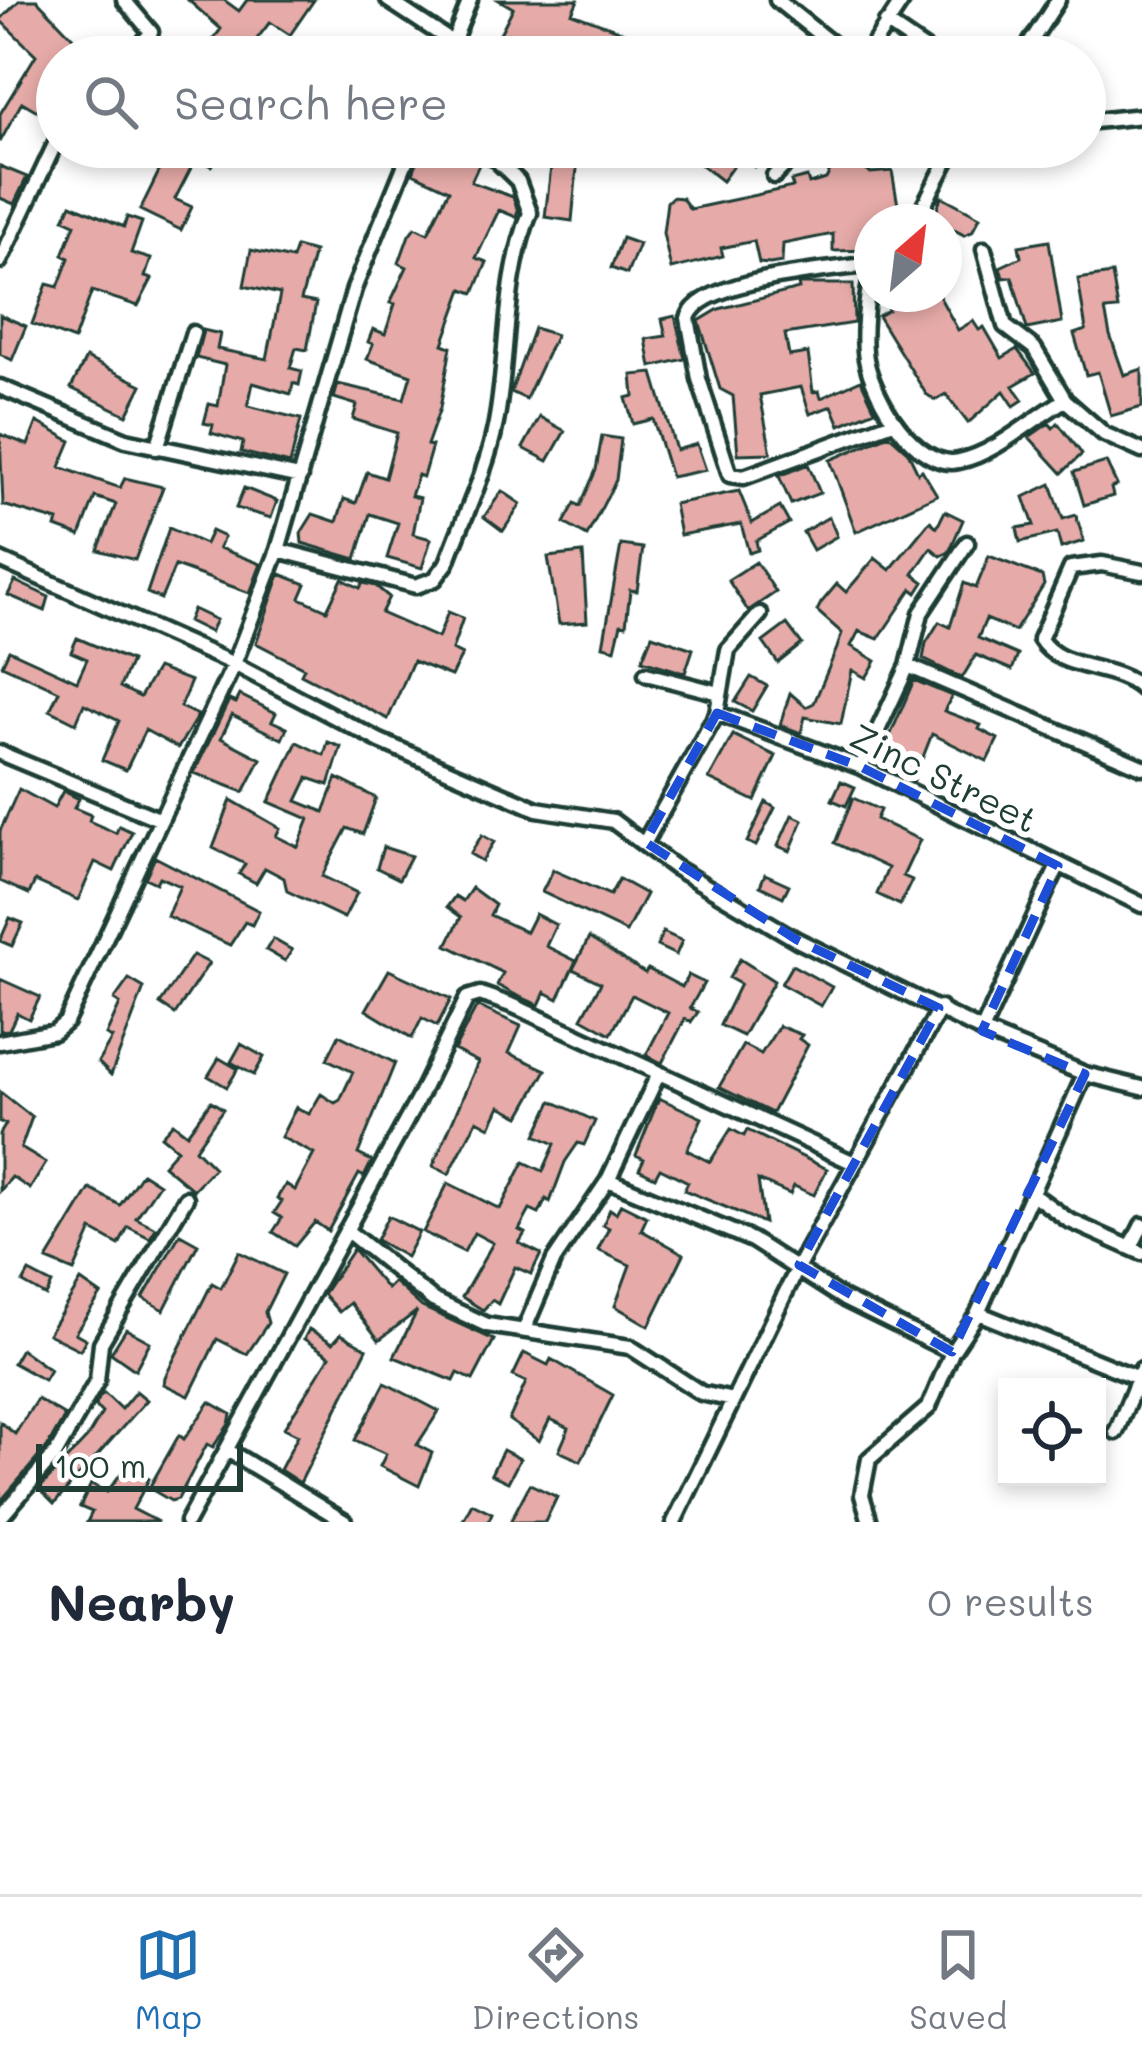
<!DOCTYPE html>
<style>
body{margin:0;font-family:Mali,sans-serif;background:#f2f2f3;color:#1f2937}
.controls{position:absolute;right:36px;bottom:36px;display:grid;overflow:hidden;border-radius:0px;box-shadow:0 6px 18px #0003}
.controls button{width:108px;height:108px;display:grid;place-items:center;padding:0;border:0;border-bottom:3px solid #e0e1e3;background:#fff;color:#1f2937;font:60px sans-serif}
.compass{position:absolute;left:854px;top:204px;width:108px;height:108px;border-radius:50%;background:#fff;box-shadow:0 6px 18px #0003;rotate:28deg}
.scale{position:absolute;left:36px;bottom:30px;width:207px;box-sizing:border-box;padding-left:12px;border:6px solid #1f3d34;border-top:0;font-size:33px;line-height:42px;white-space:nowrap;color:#1f3d34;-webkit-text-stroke:9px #fff;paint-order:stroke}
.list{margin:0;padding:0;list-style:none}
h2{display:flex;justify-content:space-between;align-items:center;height:156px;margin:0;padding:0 48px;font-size:51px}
h2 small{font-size:39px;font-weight:400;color:#747a83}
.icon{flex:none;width:66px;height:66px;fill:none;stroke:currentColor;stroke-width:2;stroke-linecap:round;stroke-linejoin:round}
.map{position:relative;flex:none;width:1142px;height:1522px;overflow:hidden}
.search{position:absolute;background:#fff;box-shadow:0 6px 18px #0003;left:36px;right:36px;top:36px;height:132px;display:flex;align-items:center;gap:30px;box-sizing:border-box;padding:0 42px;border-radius:66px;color:#747a83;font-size:45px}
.sheet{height:372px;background:#fff}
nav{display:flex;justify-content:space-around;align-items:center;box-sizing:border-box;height:168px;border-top:3px solid #e0e1e3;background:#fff;font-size:33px;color:#747a83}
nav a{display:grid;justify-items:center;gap:6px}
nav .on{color:#1f6fb2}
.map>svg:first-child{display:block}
.building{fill:#e6aba8;stroke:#1f3d34;stroke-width:3}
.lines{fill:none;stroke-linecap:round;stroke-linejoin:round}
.minor-casing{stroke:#1f3d34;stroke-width:21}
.minor{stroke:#fff;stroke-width:12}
.marked{fill:none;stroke:#1d4ed8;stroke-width:9;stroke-dasharray:24 15;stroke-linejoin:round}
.labels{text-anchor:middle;stroke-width:12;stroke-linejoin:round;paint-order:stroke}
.street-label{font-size:36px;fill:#1f3d34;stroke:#fff}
</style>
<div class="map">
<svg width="1142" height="1522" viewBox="0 0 1142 1522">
<rect width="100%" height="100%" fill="#fff"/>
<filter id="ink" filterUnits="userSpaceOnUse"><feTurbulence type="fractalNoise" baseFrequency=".00833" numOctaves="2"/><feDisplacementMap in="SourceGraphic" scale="24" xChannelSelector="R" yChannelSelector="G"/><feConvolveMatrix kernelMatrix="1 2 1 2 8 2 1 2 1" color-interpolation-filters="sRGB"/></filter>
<g filter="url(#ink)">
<path class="building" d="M20 0H37L82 47 73 57H57V98L46 116 22 102 0 142V114L36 55 0 20Z
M188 0H224L239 11 247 0H314L290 35 270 22 243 57H224L209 45 221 29Z
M499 0H578L572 13 632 35 622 57 590 50 588 57 570 52 567 57H488L513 8Z
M171 147H223L212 166 196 158 175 199 192 207 181 230 140 210Z
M449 147 475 154 481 160 471 182 513 197 518 211 516 217 499 210 476 258 487 262 474 293 463 289 443 344 451 347 440 408 427 445 432 446 423 477 418 475 411 496 420 498 413 534 431 539 422 568 387 558 398 523 370 514 356 559 302 543 301 533 313 514 337 522 344 499 356 503 367 472 385 478 397 433 353 419 357 405 334 398 338 384 404 399 411 375 367 359 373 344 368 342 373 329 385 334 395 304 390 303 407 267 399 263 409 235 415 227 428 233 449 190 413 173 422 149Z
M510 147H579L572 221 545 217 551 167 508 157Z
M706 147H762L768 152 754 167 741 155 722 181 696 161Z
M838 156 871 173 892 171 899 211 889 212V222H871L872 250 833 251V234L783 244 782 262 770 264 759 263 754 241 721 248 723 256 671 269 663 233 667 202 672 197 682 198 690 209 793 187 791 181 807 177 809 184 826 179Z
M0 166 27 177 14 204 0 198Z
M941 196 980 217 972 232 964 235 934 219Z
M71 204 124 227 127 217 142 222 131 253 151 259 145 277 152 279 138 306 92 291 74 340 32 324 47 284 58 287 69 258 63 255 75 224 64 219Z
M622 238 639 244 627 274 611 268Z
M1049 241 1062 322 1027 329 1012 277 1003 278 1000 267 1021 257 1019 246Z
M296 247 314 252 301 300 316 303 307 350 296 348 290 368 302 371 299 385 293 383 291 394 253 383 248 406 301 419 290 464 241 452 243 442 211 433 213 425 204 423 209 404 218 406 225 365 196 358 203 330 220 334 217 349 267 359 280 294 244 286 251 250 292 259Z
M1112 274 1118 309 1105 310 1110 335 1124 375 1142 369V407L1111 416 1098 372 1086 375 1074 334 1086 330 1078 279Z
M798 284H853L854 323 785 334 789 356 808 353 813 392 819 391 821 398 861 380 875 410 840 425 832 406 810 414 801 387 760 395 771 453 738 454 733 396 720 389 699 321 719 309 799 289Z
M884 294H938L958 330 973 321 979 330 984 327 1002 358 1017 349 1035 373 1013 386 1023 400 1014 406 1004 391 968 423 946 394 935 400 926 394 878 316 888 310Z
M0 315 26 326 12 360 0 354Z
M675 316 685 359 651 367 646 339 666 336 662 319Z
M534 328 556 335 526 399 511 392Z
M86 358 142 385 127 415 71 388Z
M653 373 676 450 697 444 706 470 671 477 653 419 633 424 626 398 634 396 632 375Z
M540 417 565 431 548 461 523 448Z
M37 422 71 441 60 467 120 488 125 478 163 487 135 560 98 550 116 504 95 497 80 536 56 527 58 521 3 505 0 434 28 445Z
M1049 423 1053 428 1058 423 1082 454 1062 473 1029 437Z
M889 435 908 452 918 473 922 470 937 495 856 532 830 460Z
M602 436 621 439 616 480 587 536 564 523 575 503 580 506 596 470Z
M1106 462 1117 485 1111 488 1113 496 1084 505 1074 472Z
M808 464 820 493 791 504 779 476Z
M1051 484 1063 519 1076 515 1084 541 1061 548 1057 533 1020 542 1017 528 1034 525 1024 497Z
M244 488 277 501 271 518 236 508Z
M502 491 521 504 503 531 484 517Z
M739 491 752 523 780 507 789 523 756 541 758 550 749 553 741 524 680 535 674 504Z
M945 511 963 520 949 552 941 556 931 548 913 574 924 582 917 593 912 589 878 639 859 631 851 646 876 661 866 678 852 670 841 724 805 717 801 733 780 725 790 693 806 707 814 703 837 648 842 633 817 611 821 603 837 584 846 592 875 558 890 570 930 521 937 527Z
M829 517 837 536 813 550 803 532Z
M169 528 205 544 211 531 224 537 219 548 261 564 250 593 175 566 161 599 147 593Z
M621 545 643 548 637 591 630 590 626 625 621 624 615 649 603 646Z
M583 553 587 622 559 624 548 557Z
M989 556 1042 576 1044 585 1015 631 986 619 978 638 1018 655 1012 670 976 655 962 678 923 659 926 643 939 622 950 627 964 583 976 588Z
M756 562 776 592 748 611 728 580Z
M280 574 306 584 300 598 327 610 342 579 360 588 363 583 376 586 389 597 381 613 438 638 448 612 463 618 452 650 462 655 451 676 413 661 388 719 301 674 304 668 256 643Z
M15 581 49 597 45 611 8 595Z
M193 609 216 620 210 632 188 621Z
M787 624 802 644 778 663 763 642Z
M652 635 693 649 685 673 642 660Z
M77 638 131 661 120 687 140 697 157 668 191 681 180 707 198 715 178 748 145 730 126 770 102 760 119 721 84 704 76 723 50 710 59 691 2 665 9 650 77 681 87 659 71 652Z
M751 677 767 686 752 711 735 702Z
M914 680 952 696 944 711 981 725 979 729 998 739 987 761 932 734 914 780 878 764Z
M240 695 276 713 272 721 287 728 282 739 232 715 221 738 261 759 244 792 194 773 229 700 236 703Z
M733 735 776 756 755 801 709 779Z
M297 742 324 755 328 742 341 747 329 785 308 778 297 801 324 812 337 778 376 798 363 834 347 828 322 876 357 893 344 918 287 891 284 878 265 868 256 883 239 874 245 864 213 848 231 800 280 828 276 836 298 847 309 819 269 802Z
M841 781 855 787 846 806 832 800Z
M19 789 54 808 63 791 79 799 74 808 91 815 89 821 116 833 119 826 132 832 114 871 95 862 78 900 35 881 29 894 0 881V831Z
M853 798 880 810 876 819 920 840 903 876 912 880 900 905 877 894 888 868 835 843Z
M766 802 775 808 756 846 747 842Z
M792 815 803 820 790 851 778 846Z
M482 835 494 842 482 861 470 854Z
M383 847 411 856 399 879 377 868Z
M155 857 259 911 252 925 245 922 230 945 167 916 180 886 159 877 156 883 145 878Z
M553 870 610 895 619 879 646 894 626 932 542 892Z
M765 874 789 885 783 897 760 886Z
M472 888 495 905 490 915 526 932 535 914 556 925 546 946 576 961 558 999 545 992 539 1005 514 994 497 985 503 973 447 945 461 917 447 907 455 896 463 901Z
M10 918 23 923 12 946 0 941Z
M663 932 682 941 676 955 657 946Z
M589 938 645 973 648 969 682 987 688 975 704 983 690 1008 698 1012 691 1022 685 1019 662 1063 646 1055 668 1013 632 995 611 1034 582 1018 601 983 573 969Z
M273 939 292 950 285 961 266 950Z
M193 955 209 963 175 1014 160 1004Z
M740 959 774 981 743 1036 720 1025 740 984 729 978Z
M792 965 832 987 821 1006 781 984Z
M389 970 451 999 437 1026 422 1018 412 1038 366 1010Z
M0 979 40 997 29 1019 17 1013 9 1030 0 1031Z
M129 979 144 988 111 1075 98 1062 112 1038 106 1035 120 1004 114 1000Z
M477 1006 521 1026 509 1053 546 1070 520 1116 500 1106 490 1127 477 1120 449 1174 433 1166 478 1062 454 1050Z
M779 1026 802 1035 799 1039 808 1045 772 1113 719 1087 743 1045 761 1054Z
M339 1035 395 1063 358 1154 372 1161 364 1177 359 1174 328 1231 315 1222 295 1246 273 1232 282 1218 274 1213 282 1201 277 1198 286 1184 295 1190 314 1154 281 1137 296 1107 309 1114 321 1094 335 1103 340 1100 353 1072 327 1059Z
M241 1044 264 1057 254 1075 231 1062Z
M219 1058 238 1069 227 1087 208 1076Z
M0 1092 32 1117 21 1148 46 1163 30 1189 12 1177 0 1191V1134L6 1124 0 1122Z
M659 1098 702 1118 687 1150 710 1162 731 1129 744 1136 747 1130 827 1169 814 1195 794 1186 790 1194 758 1180 764 1223 684 1190 688 1182 660 1168 655 1177 639 1169 644 1159 636 1155Z
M211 1101 223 1109 195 1149 214 1168 193 1190 163 1165 177 1149 161 1136 173 1123 187 1134Z
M552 1101 595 1121 584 1145 578 1143 565 1162 550 1202 546 1199 539 1214 530 1210 519 1230 525 1233 519 1243 541 1254 531 1274 515 1267 498 1304 492 1300 483 1310 462 1297 493 1243 474 1233 464 1252 423 1232 448 1183 500 1209 524 1162 543 1171 555 1144 536 1135Z
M142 1173 159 1184 136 1218 156 1228 150 1238 128 1227 119 1245 92 1230 74 1271 47 1260 90 1189 120 1205Z
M621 1204 647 1217 641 1230 684 1254 649 1326 615 1306 630 1265 598 1250 609 1228 603 1225 610 1209 616 1213Z
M388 1216 419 1232 406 1257 376 1240Z
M180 1234 198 1244 164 1310 143 1298Z
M353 1249 387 1289 394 1282 422 1307 494 1340 473 1380 458 1373 454 1381 394 1357 417 1311 379 1340 350 1303 339 1312 323 1294Z
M239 1252 284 1274 265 1312 268 1323 247 1354 217 1339 189 1396 164 1384 165 1377 212 1283 221 1288Z
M29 1272 52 1284 46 1296 23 1283Z
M81 1281 101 1295 75 1333 86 1339 80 1350 48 1334Z
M126 1329 150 1342 135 1370 111 1353Z
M309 1329 333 1343 341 1334 367 1349 300 1483 280 1470 298 1435 284 1428 330 1356 304 1339Z
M21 1349 50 1370 44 1380 13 1363Z
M524 1353 548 1365 551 1359 613 1395 581 1461 559 1451 569 1428 550 1419 539 1441 509 1420 526 1382 513 1376Z
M385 1383 439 1411 417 1445 432 1453 419 1486 380 1466 386 1454 355 1440Z
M136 1391 147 1400 54 1504 39 1489 87 1438 102 1413 95 1406 99 1398 104 1393 121 1409Z
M37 1399 65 1416 47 1447 0 1502V1422L15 1434Z
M210 1402 231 1414 229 1424 213 1447 207 1444 178 1499 171 1501 149 1488 179 1435 184 1439Z
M503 1450 520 1459 508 1482 491 1474Z
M126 1467 149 1479 133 1509 158 1522H87L92 1512 80 1507 91 1484 107 1492Z
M530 1484 557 1497 545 1522H510Z
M472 1503 492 1513 488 1522H462Z"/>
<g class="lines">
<defs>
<path id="minor" d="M124 0 151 32 133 57
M388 0 452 42
M777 0 848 57
M886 23 936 57
M447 57 470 0
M865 57 903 0
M1021 57 1058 0
M1085 122 1142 116
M774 176 803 147
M915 222 950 155 960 147
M984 249 1005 326 1034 348 1065 400
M0 261 57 140
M872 264C833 270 701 278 688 318L699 379 730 475 744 477 893 422
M872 275C866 297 862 336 866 359 872 394 916 471 959 461 997 453 1032 419 1065 400L1104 434 1142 451
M0 387 126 440 300 477
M157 448 193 333
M278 550 416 586 435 579 447 563C463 518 487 471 496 423 509 354 503 280 530 213L518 181 483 147
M0 560 234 664 380 741 537 809 613 821 674 867 797 940 982 1031 1085 1074 1142 1088
M1142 572 1102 564 1071 568 1040 639C1060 672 1114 663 1142 689
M908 666 921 613 967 543
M646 674 719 693
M717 713 861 767 1142 905
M0 753 161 820
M861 767 908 666 1142 767
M645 842 717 713 728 650 760 614
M982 1031 1058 866
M0 1042 54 1032 66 1022 234 664 278 550 354 289 412 147
M608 1180 752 1240 844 1299 952 1352
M1030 1192 1068 1220 1142 1253
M346 1230 433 1300 487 1325 630 1347 701 1393 733 1400
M1131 1247 1142 1225
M978 1313 1138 1378
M525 1328 554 1260 608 1180 658 1075
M1116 1432 1142 1369
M227 1450 345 1522
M0 1518 56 1453 97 1381 101 1343 186 1198
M187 1522 418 1099 467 998 480 994 514 1006 854 1163
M674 1522 799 1265 940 1008
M870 1522 862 1495 869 1459 929 1407 952 1352 978 1313 1085 1074"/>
</defs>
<use href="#minor" class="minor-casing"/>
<use href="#minor" class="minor"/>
</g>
</g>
<path class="marked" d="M717 713 861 767 1058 866 982 1031 1085 1074 952 1352 799 1265 939 1008 797 940 645 842Z"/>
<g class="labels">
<g class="street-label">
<text transform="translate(944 778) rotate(26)" y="13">Zinc Street</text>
</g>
</g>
</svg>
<div class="controls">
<button><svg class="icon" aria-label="locate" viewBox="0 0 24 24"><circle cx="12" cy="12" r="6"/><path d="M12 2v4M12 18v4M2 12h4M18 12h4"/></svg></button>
</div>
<svg class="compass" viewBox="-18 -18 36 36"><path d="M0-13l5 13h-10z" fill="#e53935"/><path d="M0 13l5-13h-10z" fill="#747a83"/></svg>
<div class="scale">100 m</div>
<div class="search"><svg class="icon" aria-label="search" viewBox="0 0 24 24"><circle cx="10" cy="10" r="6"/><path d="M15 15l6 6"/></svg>Search here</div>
</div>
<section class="sheet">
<h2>Nearby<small>0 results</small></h2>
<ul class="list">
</ul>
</section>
<nav>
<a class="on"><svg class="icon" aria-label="map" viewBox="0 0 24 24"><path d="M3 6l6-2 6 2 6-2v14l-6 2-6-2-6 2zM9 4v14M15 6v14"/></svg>Map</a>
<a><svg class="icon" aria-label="directions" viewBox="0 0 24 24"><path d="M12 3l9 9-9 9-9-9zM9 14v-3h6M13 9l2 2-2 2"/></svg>Directions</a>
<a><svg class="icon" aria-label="saved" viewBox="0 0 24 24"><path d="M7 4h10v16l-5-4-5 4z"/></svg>Saved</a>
</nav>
